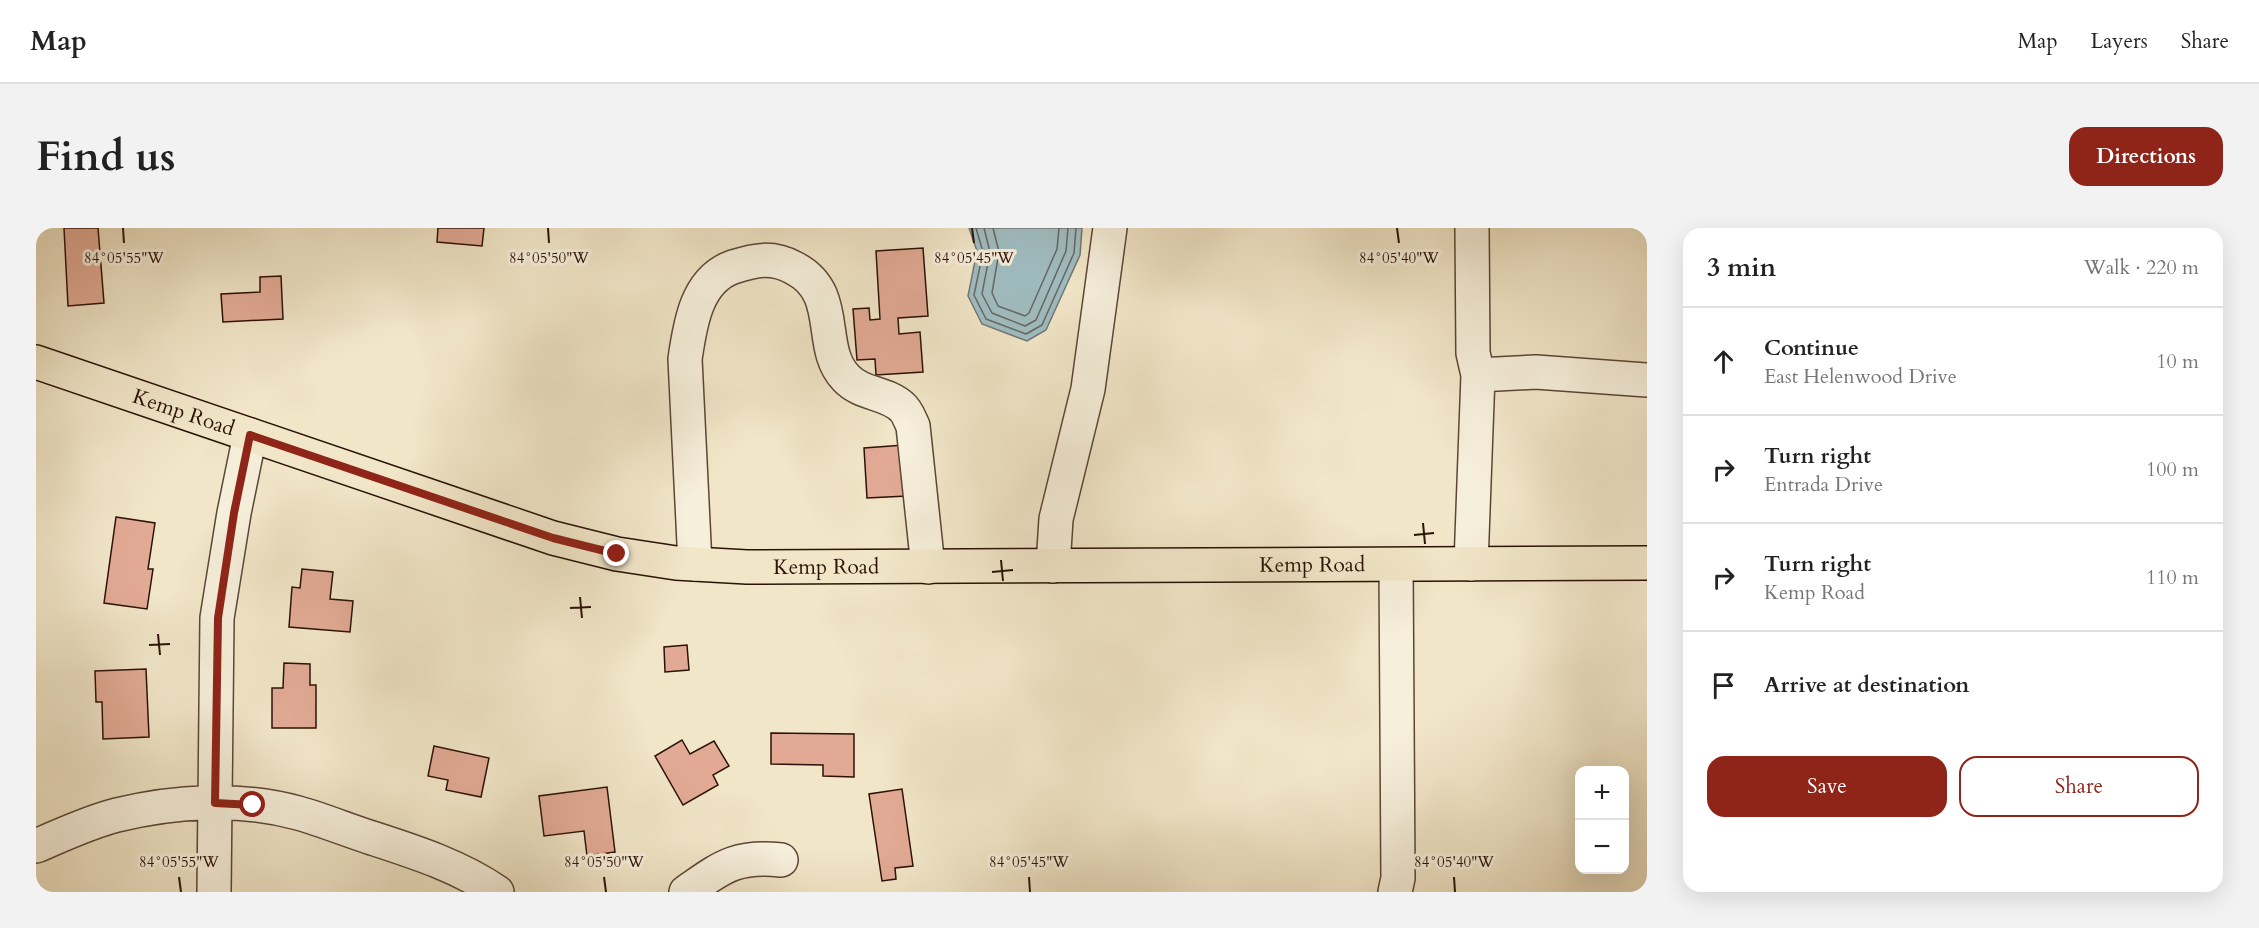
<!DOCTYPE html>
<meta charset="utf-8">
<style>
body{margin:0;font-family:Cardo,serif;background:#f2f2f2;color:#222}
.controls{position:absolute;right:18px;bottom:18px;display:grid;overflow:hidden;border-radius:12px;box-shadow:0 6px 24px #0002}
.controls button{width:54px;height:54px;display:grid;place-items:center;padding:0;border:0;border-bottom:2px solid #e0e0e0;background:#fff;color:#222;font:30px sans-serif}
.stop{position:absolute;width:18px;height:18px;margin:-14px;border:4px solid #8f2418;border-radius:50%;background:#fff}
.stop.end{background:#8f2418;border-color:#fff;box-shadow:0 2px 6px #0008}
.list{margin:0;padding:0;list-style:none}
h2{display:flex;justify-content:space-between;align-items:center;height:78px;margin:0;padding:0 24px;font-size:26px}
h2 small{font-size:20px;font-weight:400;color:#767676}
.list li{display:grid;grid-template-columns:39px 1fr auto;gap:18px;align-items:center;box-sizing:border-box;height:108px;padding:0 24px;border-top:2px solid #e0e0e0}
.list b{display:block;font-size:22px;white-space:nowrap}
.list p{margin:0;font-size:20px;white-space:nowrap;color:#767676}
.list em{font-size:20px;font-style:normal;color:#767676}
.actions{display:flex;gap:12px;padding:18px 24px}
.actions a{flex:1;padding:14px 0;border:2px solid #8f2418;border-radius:18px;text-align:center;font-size:21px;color:#8f2418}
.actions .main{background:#8f2418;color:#fff}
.icon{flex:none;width:33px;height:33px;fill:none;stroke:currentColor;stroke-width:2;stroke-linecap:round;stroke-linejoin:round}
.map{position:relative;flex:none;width:1611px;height:664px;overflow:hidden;border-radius:18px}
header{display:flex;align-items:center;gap:36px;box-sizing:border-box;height:84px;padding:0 30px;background:#fff;border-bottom:2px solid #e0e0e0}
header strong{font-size:28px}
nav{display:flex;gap:33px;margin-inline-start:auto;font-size:21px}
.intro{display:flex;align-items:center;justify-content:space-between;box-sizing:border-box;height:144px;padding:0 36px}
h1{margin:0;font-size:42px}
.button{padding:15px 27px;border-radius:18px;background:#8f2418;color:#fff;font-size:21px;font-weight:700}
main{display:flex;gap:36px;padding:0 36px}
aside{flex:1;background:#fff;border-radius:18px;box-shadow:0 6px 24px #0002}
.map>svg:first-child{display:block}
.water{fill:#a0bdc1;stroke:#717876;stroke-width:1.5}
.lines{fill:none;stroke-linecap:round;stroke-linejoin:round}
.shore{stroke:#666764;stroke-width:1.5}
.building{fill:#e2aa95;stroke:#2b1106;stroke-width:1.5}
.minor-casing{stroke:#5c4636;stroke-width:36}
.major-casing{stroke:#2b1106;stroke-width:36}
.minor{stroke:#f6efdb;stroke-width:33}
.major{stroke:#f1e6c8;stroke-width:33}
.route{stroke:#8f2418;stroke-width:8}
.ticks{fill:none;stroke:#2b1106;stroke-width:2}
.labels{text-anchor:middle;stroke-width:6;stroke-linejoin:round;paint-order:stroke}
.street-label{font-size:21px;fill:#2b1106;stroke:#f6efdb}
.ticks-label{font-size:15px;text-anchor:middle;fill:#2b1106;stroke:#f6efdb;stroke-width:6;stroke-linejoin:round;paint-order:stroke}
</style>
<header>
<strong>Map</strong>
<nav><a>Map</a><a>Layers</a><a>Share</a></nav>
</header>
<div class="intro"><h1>Find us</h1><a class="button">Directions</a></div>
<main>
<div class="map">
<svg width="1611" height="664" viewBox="0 0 1611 664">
<rect width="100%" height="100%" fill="#f1e6c8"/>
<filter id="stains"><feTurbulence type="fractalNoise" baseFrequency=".00333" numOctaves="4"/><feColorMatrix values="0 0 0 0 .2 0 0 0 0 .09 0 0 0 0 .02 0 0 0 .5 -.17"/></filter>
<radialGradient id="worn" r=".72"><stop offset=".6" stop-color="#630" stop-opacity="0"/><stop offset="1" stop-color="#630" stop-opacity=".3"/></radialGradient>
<path class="water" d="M933 0H1046L1044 27 1010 102 991 113 946 96 932 68 941 23Z"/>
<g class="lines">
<path class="shore" d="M940 0 947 24 938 67 950 91 990 106 1006 97 1038 25 1040 0
M948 0 954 24 946 66 956 85 989 98 1000 92 1030 23 1032 0
M957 0 963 24 956 65 962 78 989 88 993 85 1021 21 1023 0"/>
</g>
<path class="building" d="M28 0H62L68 75 32 78Z
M402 0H448L446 18 401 14Z
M887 20 892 88 862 90 863 106 884 104 887 144 840 147 839 131 821 132 817 81 833 80 834 92 844 91 840 23Z
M245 48 247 91 187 94 185 66 224 64V49Z
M868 217 871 268 831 270 828 220Z
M80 289 119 295 112 341H117L111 381 68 375Z
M266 341 297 344 294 371 317 373 314 404 253 399 256 359 264 360Z
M651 417 653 442 629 444 628 419Z
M248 435 274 436V457H280V500H236V460H247Z
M110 441 113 509 67 511 66 474H60L59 443Z
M735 505 818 506V549L787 548V537L735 536Z
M646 512 654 526 678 513 693 538 677 547 682 557 647 577 619 528Z
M398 518 453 530 445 569 410 562 412 552 392 548Z
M571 559 579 624 551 628 548 603 508 608 503 568Z
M866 561 877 638 859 640 860 651 846 653 833 566Z"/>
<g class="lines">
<defs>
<path id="minor" d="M1436 0 1437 125 1442 147
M659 336 649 131C654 97 660 52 697 39 719 32 736 28 758 40 807 65 780 119 810 150 826 167 850 164 866 179 871 183 874 192 877 198L892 339
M1435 336 1442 147 1500 144 1611 152
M1017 338 1020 291 1052 161 1074 0
M0 618C26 607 53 594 81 587 139 573 204 569 262 585 287 592 311 602 336 610 379 624 423 638 461 664
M178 664 181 390 198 285 214 207
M650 664C685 640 699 627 745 632
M1359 664 1362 650 1360 337"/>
<g id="major">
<path id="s1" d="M0 134 517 310 581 326 640 335 711 339 1611 335"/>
</g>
</defs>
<use href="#minor" class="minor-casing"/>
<use href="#major" class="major-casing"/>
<use href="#minor" class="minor"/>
<use href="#major" class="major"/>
</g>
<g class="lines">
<path class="route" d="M217 577 179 575 182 390 198 285 214 207 517 310 581 326"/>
</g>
<path class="ticks" d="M87 0 88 15M512 0 513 15M936 0 938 15M1361 0 1363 15M1387 295 1389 316M1378 307 1398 305M965 332 967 353M956 344 977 342M544 369 546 390M534 380 555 379M122 406 124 427M113 417 134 416M143 649 145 664M568 649 570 664M993 649 994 664M1418 649 1419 664"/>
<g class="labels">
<g class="street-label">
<text dy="7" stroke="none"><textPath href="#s1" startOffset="156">Kemp Road</textPath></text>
<text dy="7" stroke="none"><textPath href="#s1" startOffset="1308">Kemp Road</textPath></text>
<text dy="7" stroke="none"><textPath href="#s1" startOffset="822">Kemp Road</textPath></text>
</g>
</g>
<g class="ticks-label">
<text x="88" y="35">84°05'55"W</text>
<text x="513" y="35">84°05'50"W</text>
<text x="938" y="35">84°05'45"W</text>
<text x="1363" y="35">84°05'40"W</text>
<text x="143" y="639">84°05'55"W</text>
<text x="568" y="639">84°05'50"W</text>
<text x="993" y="639">84°05'45"W</text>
<text x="1418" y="639">84°05'40"W</text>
</g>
<rect width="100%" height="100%" filter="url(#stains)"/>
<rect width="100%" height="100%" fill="url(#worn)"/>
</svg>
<div class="controls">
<button>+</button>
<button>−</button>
</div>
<div class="stop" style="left:217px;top:577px"></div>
<div class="stop end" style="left:581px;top:326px"></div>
</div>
<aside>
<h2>3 min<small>Walk · 220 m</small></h2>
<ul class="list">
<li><svg class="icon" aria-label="ahead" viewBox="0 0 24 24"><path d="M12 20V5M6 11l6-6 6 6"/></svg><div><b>Continue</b><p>East Helenwood Drive</p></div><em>10 m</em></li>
<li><svg class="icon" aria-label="right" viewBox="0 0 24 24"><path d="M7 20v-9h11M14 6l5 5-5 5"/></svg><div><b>Turn right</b><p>Entrada Drive</p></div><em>100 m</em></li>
<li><svg class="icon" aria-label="right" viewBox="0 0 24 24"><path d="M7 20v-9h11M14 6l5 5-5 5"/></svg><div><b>Turn right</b><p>Kemp Road</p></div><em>110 m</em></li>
<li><svg class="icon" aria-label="arrive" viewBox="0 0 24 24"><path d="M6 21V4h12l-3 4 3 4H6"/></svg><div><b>Arrive at destination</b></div></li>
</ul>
<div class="actions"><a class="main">Save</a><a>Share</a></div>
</aside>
</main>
